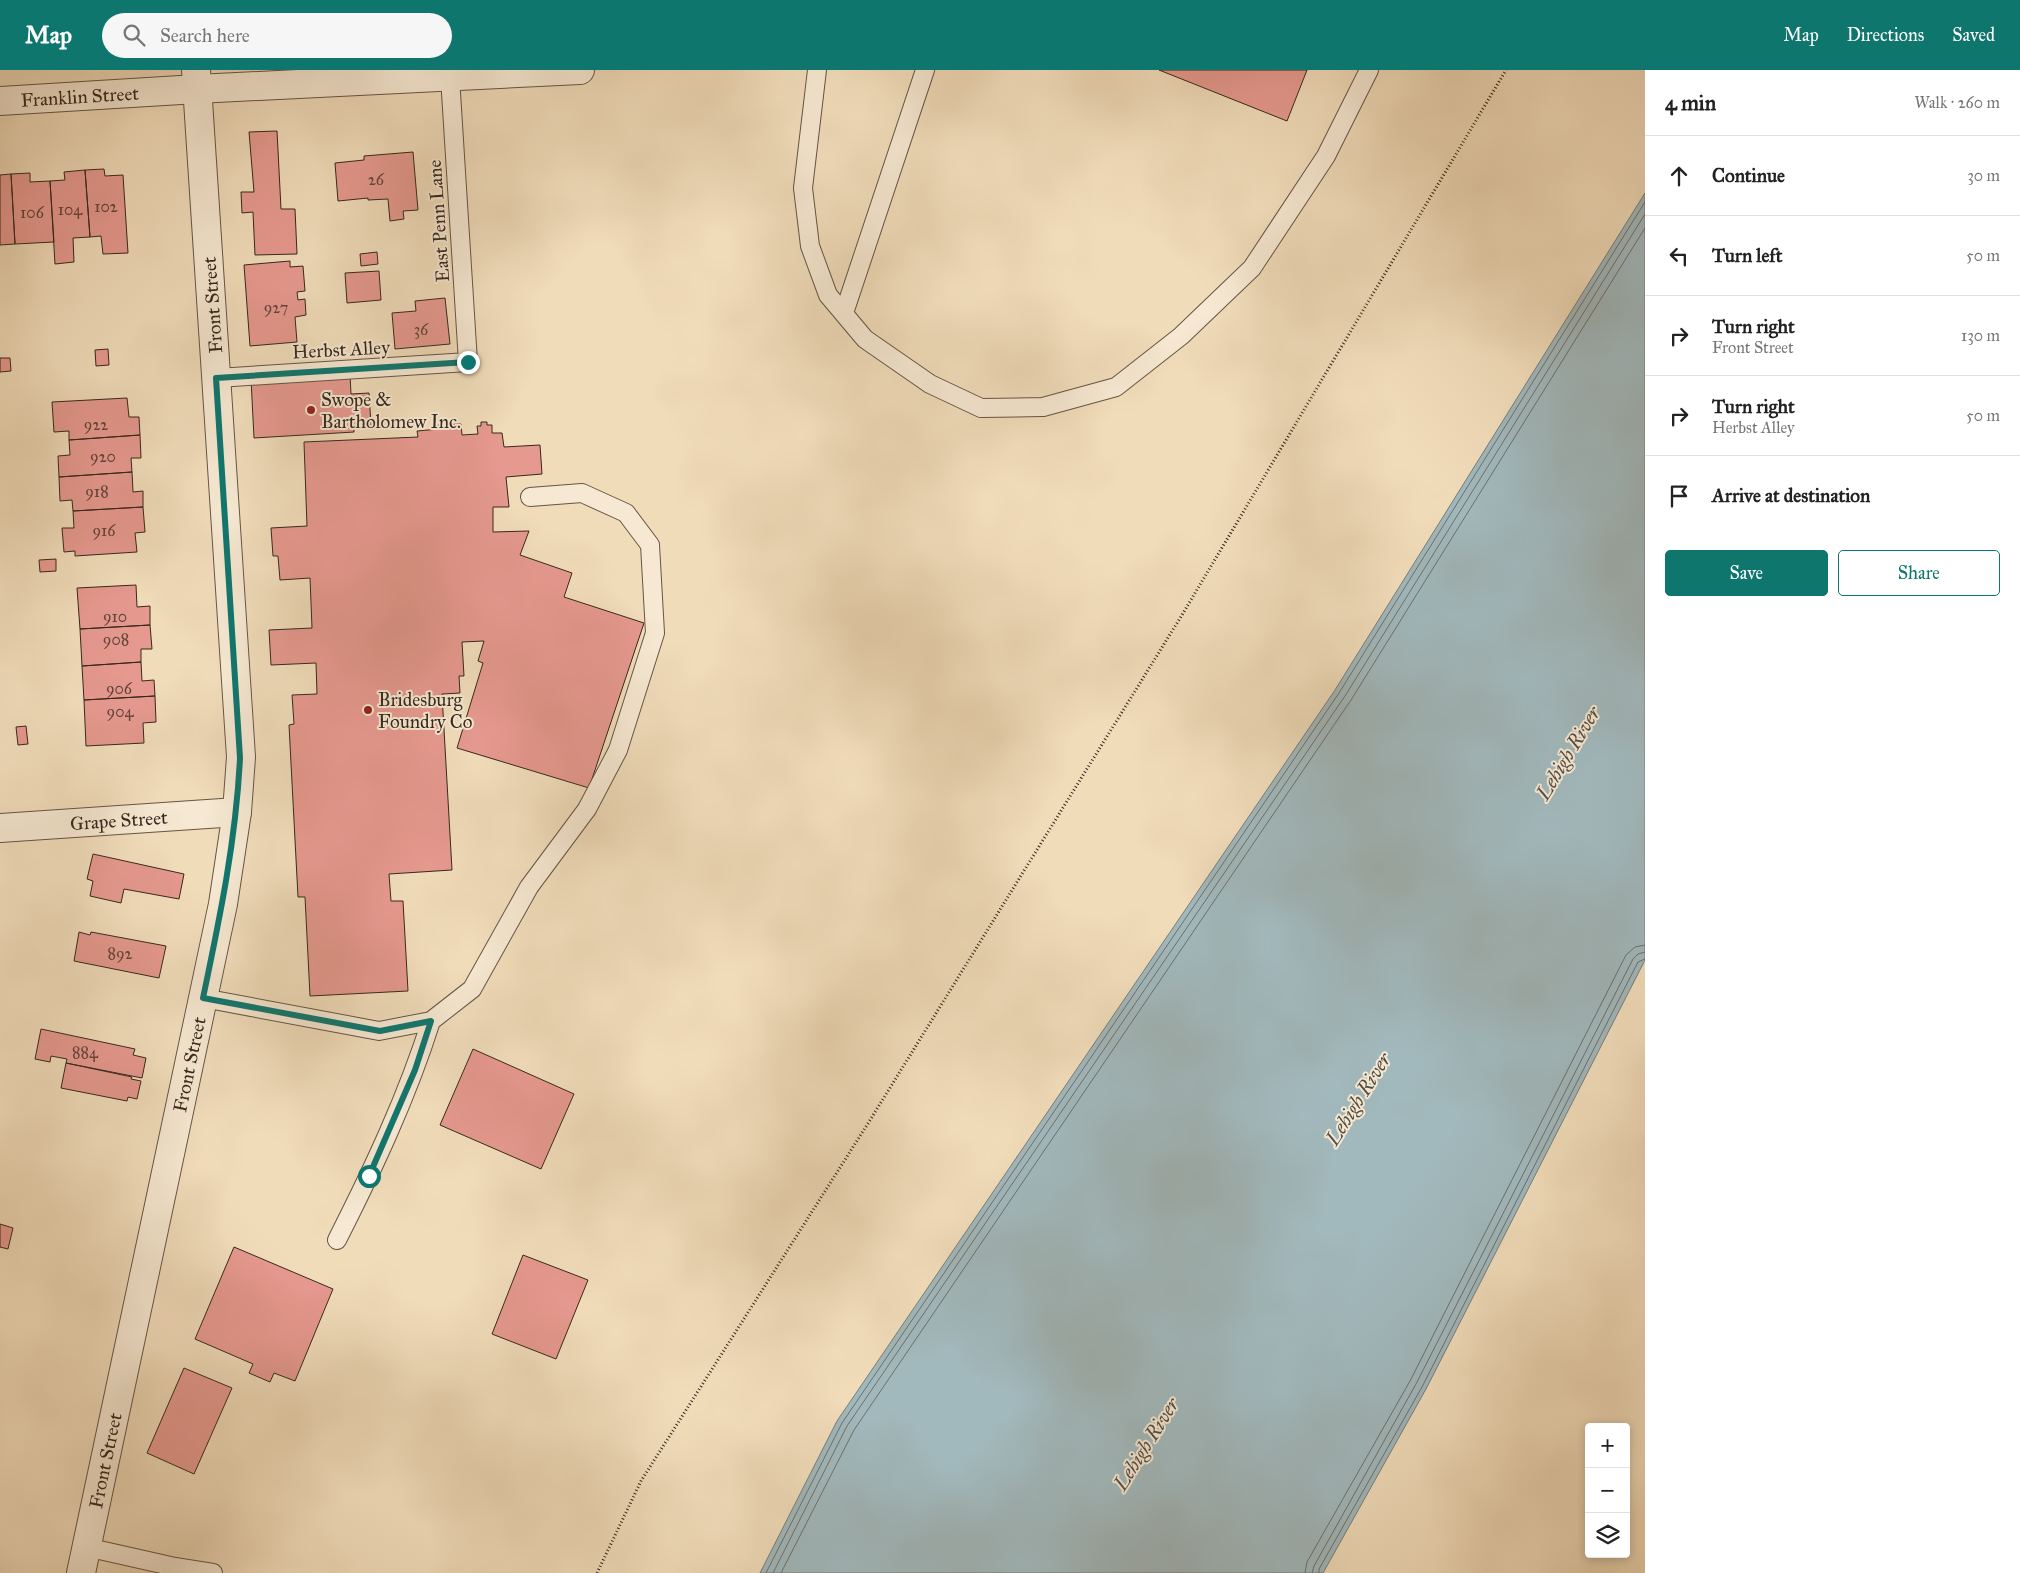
<!DOCTYPE html>
<meta charset="utf-8">
<style>
body{margin:0;font-family:"IM FELL Great Primer",serif;background:#f6f6f6;color:#222}
.controls{position:absolute;right:15px;bottom:15px;display:grid;overflow:hidden;border-radius:5px;box-shadow:0 2px 8px #0003}
.controls button{width:45px;height:45px;display:grid;place-items:center;padding:0;border:0;border-bottom:1px solid #e0e0e0;background:#fff;color:#222;font:25px sans-serif}
.stop{position:absolute;width:15px;height:15px;margin:-11px;border:4px solid #0f766e;border-radius:50%;background:#fff}
.stop.end{background:#0f766e;border-color:#fff;box-shadow:0 1px 5px #0008}
.list{margin:0;padding:0;list-style:none}
h2{display:flex;justify-content:space-between;align-items:center;height:65px;margin:0;padding:0 20px;font-size:21px}
h2 small{font-size:16px;font-weight:400;color:#767676}
.list li{display:grid;grid-template-columns:32px 1fr auto;gap:15px;align-items:center;box-sizing:border-box;height:80px;padding:0 20px;border-top:1px solid #e0e0e0}
.list b{display:block;font-size:19px;white-space:nowrap}
.list p{margin:0;font-size:16px;white-space:nowrap;color:#767676}
.list em{font-size:16px;font-style:normal;color:#767676}
.actions{display:flex;gap:10px;padding:15px 20px}
.actions a{flex:1;padding:11px 0;border:1px solid #0f766e;border-radius:5px;text-align:center;font-size:18px;color:#0f766e}
.actions .main{background:#0f766e;color:#fff}
.icon{flex:none;width:28px;height:28px;fill:none;stroke:currentColor;stroke-width:2;stroke-linecap:round;stroke-linejoin:round}
.map{position:relative;flex:none;width:1645px;height:1503px;overflow:hidden}
header{display:flex;align-items:center;gap:30px;box-sizing:border-box;height:70px;padding:0 25px;background:#0f766e;color:#fff}
header strong{font-size:24px}
nav{display:flex;gap:28px;margin-inline-start:auto;font-size:18px}
.search{width:350px;height:45px;background:#f6f6f6;display:flex;align-items:center;gap:12px;box-sizing:border-box;padding:0 18px;border-radius:28px;color:#767676;font-size:19px}
main{display:flex}
aside{flex:1;background:#fff}
.map>svg:first-child{display:block}
.water{fill:#a1b8bc;stroke:#767e7c}
.lines{fill:none;stroke-linecap:round;stroke-linejoin:round}
.shore{stroke:#6c706c;stroke-width:1}
.building{fill:#e6998f;stroke:#36281d}
.lane-casing{stroke:#655544;stroke-width:20}
.street-casing{stroke:#655544;stroke-width:30}
.path{stroke:#36281d;stroke-width:3;stroke-dasharray:1 2.5;stroke-linecap:butt}
.lane{stroke:#f6e8d2;stroke-width:18}
.street{stroke:#f6e8d2;stroke-width:28}
.route{stroke:#0f766e;stroke-width:6}
.poi-dot{fill:#8f2418;stroke:#f6e8d2;stroke-width:2}
.labels{text-anchor:middle;stroke-width:4;stroke-linejoin:round;paint-order:stroke}
.number-label{font-size:16px;fill:#62443a}
.street-label{font-size:19px;fill:#36281d;stroke:#f6e8d2}
.poi-label{font-size:19px;fill:#36281d;stroke:#f6e8d2;text-anchor:start}
.water-label{font-size:20px;font-style:italic;fill:#514c45;stroke:#f6e8d2}
</style>
<header>
<strong>Map</strong>
<div class="search"><svg class="icon" aria-label="search" viewBox="0 0 24 24"><circle cx="10" cy="10" r="6"/><path d="M15 15l6 6"/></svg>Search here</div>
<nav><a>Map</a><a>Directions</a><a>Saved</a></nav>
</header>
<main>
<div class="map">
<svg width="1645" height="1503" viewBox="0 0 1645 1503">
<rect width="100%" height="100%" fill="#f1dcba"/>
<filter id="stains"><feTurbulence type="fractalNoise" baseFrequency=".004" numOctaves="4"/><feColorMatrix values="0 0 0 0 .2 0 0 0 0 .09 0 0 0 0 .02 0 0 0 .5 -.17"/></filter>
<radialGradient id="worn" r=".72"><stop offset=".6" stop-color="#630" stop-opacity="0"/><stop offset="1" stop-color="#630" stop-opacity=".3"/></radialGradient>
<path class="water" d="M1645 123V890L1426 1319 1323 1503H760L837 1351 1335 620Z"/>
<g class="lines">
<path class="shore" d="M766 1503 842 1353 1339 623 1645 132
M773 1503 847 1356 1345 626 1645 144
M781 1503 854 1360 1351 630 1645 158
M1305 1503 1307 1492 1410 1311 1626 885 1635 877 1645 875
M1312 1503 1314 1496 1416 1314 1633 889 1638 884 1645 882
M1319 1503V1499L1422 1317 1638 892 1645 889"/>
</g>
<path class="building" d="M1159 0H1307L1287 51Z
M277 61 281 139H295L297 184 255 185 253 142 242 143 241 122H254L249 62Z
M413 82 418 140 403 141 404 149 390 151 388 129 368 130V128L338 131 335 93 364 90V86Z
M104 99 105 106 123 105 128 183 103 184 101 166 90 167 85 100Z
M85 100 90 167 73 168 74 192 55 194 50 111 65 110 64 102Z
M30 103V112L50 111 54 172 15 174 11 104Z
M11 104 15 174 0 175V105Z
M377 182 378 194 361 196 360 184Z
M290 191V197L303 196 305 221 297 222 298 230 305 229 306 245 295 247 297 272 250 276 244 195Z
M379 201 381 230 347 233 345 203Z
M445 228 450 274 395 279 392 243 416 241 415 231Z
M108 279 109 295 96 296 95 280Z
M0 288H10L11 301 0 302Z
M350 304 351 324 369 323 371 355 354 357V362L254 368 251 309Z
M127 328 129 347H139L140 365 69 370V361L54 362 52 332Z
M481 352H487V355H492V363H502L504 377 540 375 542 404 506 407 509 437H493V462L529 461 520 485 572 503 564 527 644 553 589 718 457 678 483 593 478 591 484 571 462 572 464 606H459L460 623 442 624 452 800 389 804 391 831H403L408 921 310 926 305 827H298L289 655 294 654 292 625 317 624 316 593 271 595 269 560 312 558 310 508 280 510 278 486H273L271 458 307 456 304 372 418 367 417 361 439 359 438 355 461 354 462 365 478 364 477 356H481Z
M140 365 141 388H131L132 402 59 407 58 386 70 385 69 370Z
M132 402 133 422 143 421V437L73 441 72 430 60 431 59 407Z
M143 437 145 462 135 463 137 482 75 486V481L64 482 62 458H74L73 441Z
M56 489V501L40 502 39 490Z
M136 515 137 537 150 536V555L80 559 77 518Z
M150 555 152 579H141V592L82 596 80 559Z
M141 592 142 611 154 610 155 626 84 630 82 596Z
M155 626 156 652 143 653 144 673 86 676 84 630Z
M26 656 28 674 18 675 16 657Z
M93 784 184 804 179 829 124 819 121 833 90 826 93 811 87 809Z
M79 862 90 865 91 862 166 876 159 908 74 891Z
M41 959 135 979 133 985 146 988 142 1008 66 993 67 989 51 986 50 992 35 989Z
M473 979 574 1024 541 1099 440 1055Z
M66 993 132 1007 131 1009 141 1011 137 1029 128 1027 127 1031 61 1018Z
M0 1154 13 1158 8 1179 0 1177Z
M234 1177 333 1219 295 1311 274 1303 270 1312 249 1303 253 1294 195 1269Z
M523 1185 588 1210 556 1289 492 1264Z
M184 1298 232 1318 194 1404 147 1383Z"/>
<g class="lines">
<defs>
<path id="lane" d="M817 0 803 118 810 176 828 225 865 269 930 314 981 338 1043 337 1116 317 1181 266 1252 198 1326 86 1369 0
M844 243 925 0
M217 308 468 292 450 7
M203 928 379 961 431 951 472 919 529 817 587 739 618 680 655 563 650 475 626 443 582 423 530 427
M337 1170C373 1099 407 1027 431 951
M86 1477 175 1497 174 1503
M175 1497 213 1503"/>
<g id="street">
<path id="s1" d="M0 31 197 19 580 0"/>
<path id="s2" d="M0 758 237 742"/>
<path id="s3" d="M81 1503 223 834 237 742 241 687 196 0"/>
</g>
</defs>
<use href="#lane" class="lane-casing"/>
<use href="#street" class="street-casing"/>
<path class="path" d="M597 1503 641 1411 867 1055 1182 545 1506 0"/>
<use href="#lane" class="lane"/>
<use href="#street" class="street"/>
</g>
<g class="lines">
<path class="route" d="M369 1106 415 1000 431 951 380 961 203 928C220 847 236 770 240 688L216 308 468 292"/>
</g>
<g class="poi-dot">
<circle cx="311" cy="340" r="5"/>
<circle cx="368" cy="640" r="5"/>
</g>
<g class="labels">
<g class="number-label">
<text x="376" y="115">26</text>
<text x="106" y="142">102</text>
<text x="70" y="145">104</text>
<text x="32" y="148">106</text>
<text x="276" y="243">927</text>
<text x="421" y="265">36</text>
<text x="96" y="360">922</text>
<text x="103" y="392">920</text>
<text x="97" y="427">918</text>
<text x="104" y="466">916</text>
<text x="115" y="552">910</text>
<text x="116" y="575">908</text>
<text x="119" y="624">906</text>
<text x="120" y="647">904</text>
<text x="120" y="889">892</text>
<text x="85" y="988">884</text>
</g>
<g class="street-label">
<text dy="7" stroke="none"><textPath href="#s1" startOffset="80">Franklin Street</textPath></text>
<text transform="translate(438 151) rotate(-94)" y="7">East Penn Lane</text>
<text transform="translate(212 235) rotate(-94)" y="7">Front Street</text>
<text transform="translate(341 279) rotate(-3)" y="7">Herbst Alley</text>
<text dy="7" stroke="none"><textPath href="#s2" startOffset="119">Grape Street</textPath></text>
<text dy="7" stroke="none"><textPath href="#s3" startOffset="520">Front Street</textPath></text>
<text dy="7" stroke="none"><textPath href="#s3" startOffset="115">Front Street</textPath></text>
</g>
<g class="poi-label">
<text x="321" y="336">Swope &amp;<tspan x="321" dy="22">Bartholomew Inc.</tspan></text>
<text x="378" y="636">Bridesburg<tspan x="378" dy="22">Foundry Co</tspan></text>
</g>
<g class="water-label">
<text transform="translate(1568 683) rotate(-59)" y="7">Lehigh River</text>
<text transform="translate(1358 1029) rotate(-58)" y="7">Lehigh River</text>
<text transform="translate(1146 1374) rotate(-58)" y="7">Lehigh River</text>
</g>
</g>
<rect width="100%" height="100%" filter="url(#stains)"/>
<rect width="100%" height="100%" fill="url(#worn)"/>
</svg>
<div class="controls">
<button>+</button>
<button>−</button>
<button><svg class="icon" aria-label="layers" viewBox="0 0 24 24"><path d="M12 4l9 5-9 5-9-5zM3 14l9 5 9-5"/></svg></button>
</div>
<div class="stop" style="left:369px;top:1106px"></div>
<div class="stop end" style="left:468px;top:292px"></div>
</div>
<aside>
<h2>4 min<small>Walk · 260 m</small></h2>
<ul class="list">
<li><svg class="icon" aria-label="ahead" viewBox="0 0 24 24"><path d="M12 20V5M6 11l6-6 6 6"/></svg><div><b>Continue</b></div><em>30 m</em></li>
<li><svg class="icon" aria-label="left" viewBox="0 0 24 24"><path d="M17 20v-9H6M10 6l-5 5 5 5"/></svg><div><b>Turn left</b></div><em>50 m</em></li>
<li><svg class="icon" aria-label="right" viewBox="0 0 24 24"><path d="M7 20v-9h11M14 6l5 5-5 5"/></svg><div><b>Turn right</b><p>Front Street</p></div><em>130 m</em></li>
<li><svg class="icon" aria-label="right" viewBox="0 0 24 24"><path d="M7 20v-9h11M14 6l5 5-5 5"/></svg><div><b>Turn right</b><p>Herbst Alley</p></div><em>50 m</em></li>
<li><svg class="icon" aria-label="arrive" viewBox="0 0 24 24"><path d="M6 21V4h12l-3 4 3 4H6"/></svg><div><b>Arrive at destination</b></div></li>
</ul>
<div class="actions"><a class="main">Save</a><a>Share</a></div>
</aside>
</main>
